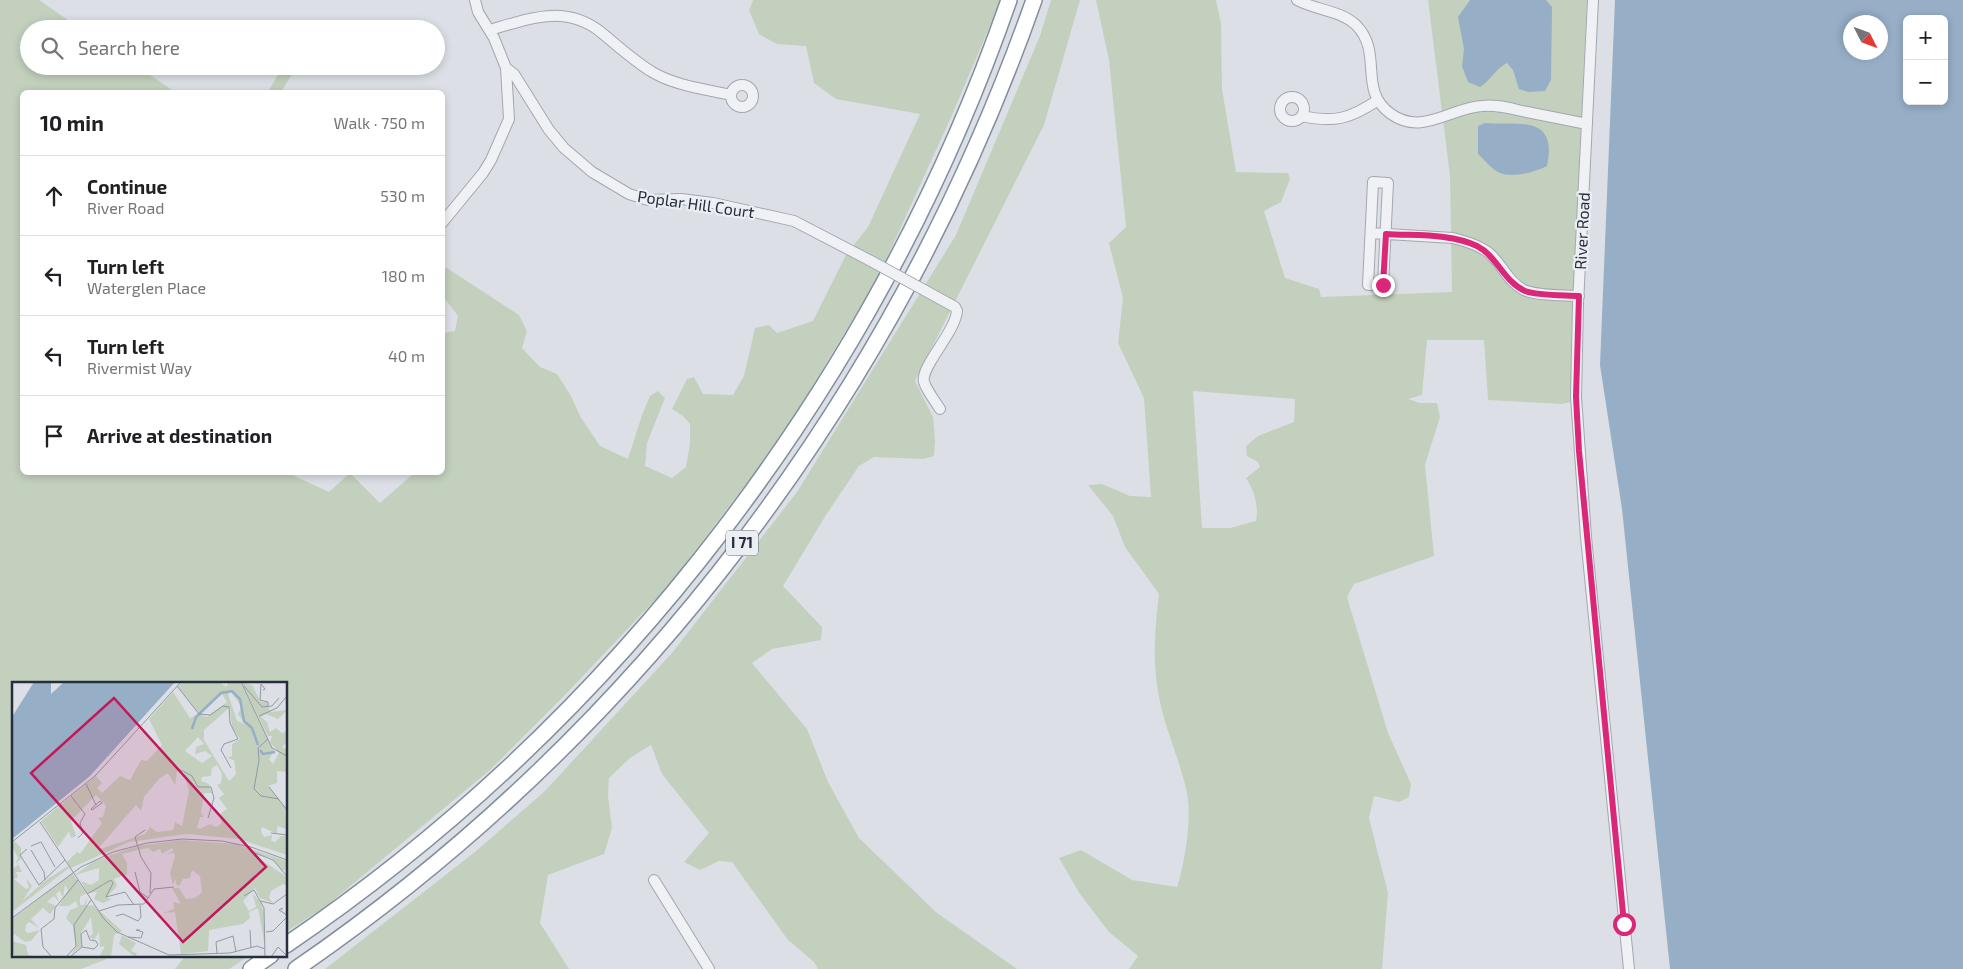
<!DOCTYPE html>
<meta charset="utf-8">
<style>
body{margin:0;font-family:"Exo 2",sans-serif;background:#f2f2f2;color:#202124}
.controls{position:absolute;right:15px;top:15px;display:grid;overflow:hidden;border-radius:8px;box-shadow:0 2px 8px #0003}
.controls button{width:45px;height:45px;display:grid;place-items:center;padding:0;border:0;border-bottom:1px solid #e0e0e0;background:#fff;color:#202124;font:25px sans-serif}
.compass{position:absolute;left:1843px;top:15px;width:45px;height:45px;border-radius:50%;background:#fff;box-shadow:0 2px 8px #0003;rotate:132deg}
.stop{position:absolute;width:15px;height:15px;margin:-11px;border:4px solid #db2777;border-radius:50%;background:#fff}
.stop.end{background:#db2777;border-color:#fff;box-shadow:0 1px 5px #0008}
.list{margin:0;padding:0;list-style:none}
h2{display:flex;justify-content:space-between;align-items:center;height:65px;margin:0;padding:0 20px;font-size:21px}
h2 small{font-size:16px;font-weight:400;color:#757577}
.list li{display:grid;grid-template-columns:32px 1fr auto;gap:15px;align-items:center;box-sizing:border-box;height:80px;padding:0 20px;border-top:1px solid #e0e0e0}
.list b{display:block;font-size:19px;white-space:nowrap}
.list p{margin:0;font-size:16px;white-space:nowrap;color:#757577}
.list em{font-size:16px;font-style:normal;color:#757577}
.icon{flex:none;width:28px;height:28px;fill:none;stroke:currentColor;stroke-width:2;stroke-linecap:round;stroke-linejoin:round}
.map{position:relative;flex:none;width:1963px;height:969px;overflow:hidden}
.search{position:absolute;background:#fff;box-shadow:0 2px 8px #0003;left:20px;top:20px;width:425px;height:55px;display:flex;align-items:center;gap:12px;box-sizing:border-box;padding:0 18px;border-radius:28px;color:#757577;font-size:19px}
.panel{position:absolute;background:#fff;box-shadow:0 2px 8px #0003;left:20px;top:90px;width:425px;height:385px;border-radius:8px}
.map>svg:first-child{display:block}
.green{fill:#c2d0bd;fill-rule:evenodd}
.water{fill:#96afc7;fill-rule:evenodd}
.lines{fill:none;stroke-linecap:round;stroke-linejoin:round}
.minor-casing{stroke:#a2a7b0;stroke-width:12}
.highway-casing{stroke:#838e9d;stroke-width:18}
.minor{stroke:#eff1f5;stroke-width:10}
.highway{stroke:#fff;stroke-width:15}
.minor-bridge-casing{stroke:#a2a7b0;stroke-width:12;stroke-linecap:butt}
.minor-bridge{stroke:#eff1f5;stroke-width:10}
.route{stroke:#db2777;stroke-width:6}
.labels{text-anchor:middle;stroke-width:4.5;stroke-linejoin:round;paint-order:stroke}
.shield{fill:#ebeff4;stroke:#616874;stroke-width:1}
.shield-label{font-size:15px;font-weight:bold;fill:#262e3d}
.street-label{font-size:16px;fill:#262e3d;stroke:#ebeff4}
.inset-river{fill:none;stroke:#96afc7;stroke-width:2.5}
.inset-road{fill:none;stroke:#9399a2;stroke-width:1}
.view{fill:#c2185b;fill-opacity:0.15;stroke:#c2185b;stroke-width:2.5}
.inset-edge{fill:none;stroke:#262e3d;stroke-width:2.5}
</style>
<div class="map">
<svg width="1963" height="969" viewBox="0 0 1963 969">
<rect width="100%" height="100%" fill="#dce0e6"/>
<path class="green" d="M0 0H39L81 29H29V66H137L175 92H186H22V472L288 473 329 492 350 473 380 503 412 475 411 473 442 472 443 333 455 331 458 316 443 296V268H447L519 315 527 331 522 348 540 367 557 374 571 396 580 416 600 446 628 459 642 415 650 396 658 391 665 398 647 443 645 466 672 478 686 467 690 444V424L683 416 672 409 687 379 694 377 703 394 733 395 744 376 755 328 769 325 777 333 813 321 847 253 882 271 782 436 670 584 565 695 490 770 325 907 286 932V683H14V955H117L81 969H0Z
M753 0H1001L952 115 885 262 853 246 868 227 920 114 836 99 814 83 806 46 777 44 759 34 749 10Z
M1051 0H1080L1044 125 915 381 933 417 935 441 934 456 923 459 874 457 859 466 826 515 783 586 822 627 821 640 772 649 752 663 807 729 828 782 859 838 937 913 1017 969H818L814 962 788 940 732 862 719 861 700 870 684 862 709 833 662 774 651 745 630 758 609 778 608 796 612 828 604 854 548 875 540 923 569 969H325L475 852 545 791 672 653 797 492 956 235 1040 36Z
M1096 0H1216L1221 24 1222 89 1236 172 1288 173 1290 179 1281 202 1264 211 1285 278 1319 289 1321 297 1452 292 1450 176 1428 0H1587L1571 338 1573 398 1571 402 1562 404 1488 400 1484 340H1427L1422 395 1408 399 1420 403H1437L1440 417 1425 465 1434 556 1354 584 1347 597 1388 733 1411 784 1409 797 1399 802 1374 796 1369 818 1388 893 1382 969H1129L1138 956 1109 932 1080 894 1059 858 1081 850 1132 880 1177 887C1185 863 1192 818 1187 793 1180 760 1165 729 1159 697 1152 662 1155 628 1159 594L1125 547 1113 516 1088 485 1102 484 1130 496 1151 497 1144 398 1118 343 1123 298 1109 243 1126 227 1109 60ZM1193 391 1295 399 1294 422 1258 436 1246 446 1247 456 1258 462 1260 467 1246 478C1254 490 1259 506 1256 521L1230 528H1202Z
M283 66H297L281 92H268Z
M186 955H250L229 969H175Z"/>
<path class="water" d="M1470 0H1546L1552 7 1551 80 1545 91 1528 92 1519 89 1513 70 1507 63C1496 68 1491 80 1480 87L1468 82 1462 66 1464 49 1458 17Z
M1615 0H1963V969H1670L1622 509 1600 365ZM1907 19H1944V101H1907ZM1850 22H1880V52H1850Z
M1485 123C1518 126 1558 113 1547 166 1536 172 1512 178 1500 173 1491 169 1485 160 1478 154V126Z"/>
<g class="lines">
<defs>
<path id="minor" d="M1297 0C1315 10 1340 10 1356 25 1384 53 1357 90 1391 114 1422 136 1450 108 1482 106 1497 104 1512 109 1527 112 1547 116 1567 120 1587 124
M1593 0 1578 304 1576 397 1586 537 1629 969
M490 30C531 18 566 4 602 33 619 47 635 62 654 73 677 86 705 89 731 95
M506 68 514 74 549 130 564 148 592 172 629 194 648 200 681 199 713 203 794 221 871 261
M731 96a11 11 0 1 1 22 0a11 11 0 1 1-22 0Z
M1280 109a12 12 0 1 1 24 0a12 12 0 1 1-24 0Z
M1302 116C1334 123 1350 119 1378 100
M1373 182 1388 183 1383 285H1368Z
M442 223 483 173 491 160 509 119 506 68 494 38 478 12 475 0
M1371 233 1453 238C1465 241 1479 245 1489 253 1502 264 1508 282 1524 290 1537 296 1564 295 1579 296
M924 290 955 307 957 311C955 333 920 367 924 382 927 391 935 401 940 409
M654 880 709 969"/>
<path id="highway" d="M286 945C619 719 877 380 1009 0
M251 969 271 955
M296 969C639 733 896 392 1034 0"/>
</defs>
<use href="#minor" class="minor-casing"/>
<use href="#highway" class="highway-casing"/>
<use href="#minor" class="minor"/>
<use href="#highway" class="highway"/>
<defs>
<path id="minor-bridge" d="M871 261 924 290"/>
</defs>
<use href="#minor-bridge" class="minor-bridge-casing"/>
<use href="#minor-bridge" class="minor-bridge"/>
</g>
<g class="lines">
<path class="route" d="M1383 285 1386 234C1415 236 1450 233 1477 246 1497 256 1504 282 1525 291 1538 296 1564 295 1579 296L1576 397 1579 451 1624 924"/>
</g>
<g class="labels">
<rect class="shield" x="726" y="530.5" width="32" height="25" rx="4"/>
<g class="shield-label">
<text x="742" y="548">I 71</text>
</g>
<g class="street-label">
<text transform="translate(696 204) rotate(8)" y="6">Poplar Hill Court</text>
<text transform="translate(1582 231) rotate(-87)" y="6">River Road</text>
</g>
</g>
<g transform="translate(12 682)">
<rect width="275" height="275" fill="#dce0e6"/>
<path d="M170 0H208L214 5 217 0H228L262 69 257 77 261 82 267 71 258 60 260 54H256L229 0 240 3 249 20H255L258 30 275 28 266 37 254 32 249 35 255 40 258 50 264 46 270 51 275 49V60L270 65 275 67V90L265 89V101L256 104 273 125 274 147 265 144V152L250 145 249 149 252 155 260 153 259 159 263 160 269 154H275V173L227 157 175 152 117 160 59 186 55 180 65 170 68 172 90 141 86 136 91 135 94 124 84 113 59 139 64 154 59 156 57 149 46 165 29 139 84 94 90 101 85 106 90 111 108 94 118 98 129 78 135 79 150 63 137 37 161 10 178 36 187 32 195 35 215 20 210 12 187 31 166 5ZM219 10 230 25 226 32 233 42 225 39 216 12ZM218 25 220 45 228 57 220 62V74L215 76 222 78 224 92 217 99 192 58V48ZM186 55 192 62 184 65 183 72 193 69 200 74 190 81 173 69ZM205 83 210 92 209 101 205 103 212 112 207 116 215 127 209 131V142L204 145 198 142 188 147 185 146 188 135H192L189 131 192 111H200L197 102 189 99 190 95 199 94 200 86ZM171 88 177 109 170 144 163 140 161 148 145 150 138 145 133 152 85 168 124 123 129 129 132 115 147 97 156 91 163 103 165 89ZM169 158 224 162 275 179V187L270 189 260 176 239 171 275 195V204L271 202 259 209 257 216 261 221 248 216 243 206 231 219 237 229 244 225 241 212 248 219 252 231 253 265 246 226 237 230 238 236 231 242 197 248 196 269 169 272 163 230 151 231 162 227 161 220 169 222 160 206H167L174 217 183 216 190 210 188 194 180 188 178 196 171 197 167 204 164 202V196L161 203 158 191 163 174 162 171 154 173 161 169 160 166 150 172 148 167 141 170 136 166 127 168 126 164ZM3 159 9 166V177L5 180 10 190H4L6 195 2 197 14 207 17 206 14 196 20 204 11 218 34 198 56 184 57 186 0 230V187L6 183 4 180 6 176 0 164ZM125 164 126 168 110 172 115 181V192L102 197 105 204 94 216 100 217 91 221 82 217 85 210 75 211 69 199 79 203 87 198V186L63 193 82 179ZM60 191 74 211 68 215V223H72L75 215 74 224 81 223 110 249 102 253 99 275H87L93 264 88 265 87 250 82 258 77 254 81 252 79 235 69 251V265L59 272 64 265 61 244 54 236 58 228 66 225 64 219 57 224H47L56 208 53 203 51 216 48 209 44 212 47 220 42 214 35 220 44 224 38 232 31 226 19 237 27 246 17 240 14 243 13 249 16 251 28 248 19 259 13 260 2 252 0 255V237ZM110 253 124 261 119 269 125 271 123 275 107 262ZM0 259 14 263 16 273 26 275H4L0 270Z" fill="#c2d0bd" fill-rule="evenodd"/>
<path d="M22 0H39V12L52 0H163L78 94 0 157V35Z" fill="#96afc7"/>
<path class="inset-river" d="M180 47 184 35 209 11 220 9 228 17 232 39 240 46 246 63M248 68 251 72 263 70"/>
<path class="inset-road" d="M229 0 260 66 275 74M165 4 187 32 198 33 211 24 217 25 218 41 226 57 212 62 209 68 219 86M232 4 250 25 260 24 267 16M251 8 253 7 249 2 248 18 256 20V25M247 34 265 26 275 14M256 57 246 66 247 78 242 107 249 114 267 117M169 88 180 94 186 105H199L202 116 196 136M74 102 84 123M257 105 275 128M59 114 73 132 68 141 71 151 66 156M88 119 90 121 80 128 79 127ZM28 140 92 237 105 250 157 273 218 271 245 264 253 267M133 148 123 155 129 175 139 191 138 211M259 151 275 153M0 160 83 94 169 0M19 164 29 160 43 185M15 167 8 173 27 203 53 178M19 168 32 190 33 198M243 171 261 178 275 194M123 190 128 210 136 216M75 212 99 198 101 201 94 215 113 210 122 223M232 214 242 208 252 226 253 275M249 219 261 222 275 212M270 228V226L267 228 275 233M87 229 106 223 132 222 142 207 162 205M104 234 111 232 126 239 129 235 128 223M0 236 69 185 101 170 135 161 170 157 210 159 239 165 275 178M238 248 239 266M254 250 261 249 275 235M116 255 129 256 131 250 124 248H128M205 271 204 260 221 254 224 270M40 275 31 265 29 247 42 237 43 226 66 198M54 275 64 264 62 243 79 218M58 275 70 265 69 252 74 248 78 258 84 259 86 263 82 267 70 265M259 275 266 265 275 274"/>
<path class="view" d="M102 16 254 185 171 260 19 91Z"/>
<rect width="275" height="275" class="inset-edge"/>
</g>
</svg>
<div class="controls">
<button>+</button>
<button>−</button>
</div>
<svg class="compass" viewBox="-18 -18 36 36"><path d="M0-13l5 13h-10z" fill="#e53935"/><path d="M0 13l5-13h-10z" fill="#757577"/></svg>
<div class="stop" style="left:1624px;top:924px"></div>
<div class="stop end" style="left:1383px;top:285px"></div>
<div class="search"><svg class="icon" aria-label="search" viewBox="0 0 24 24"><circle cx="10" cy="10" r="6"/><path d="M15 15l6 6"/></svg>Search here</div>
<section class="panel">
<h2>10 min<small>Walk · 750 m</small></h2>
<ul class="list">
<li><svg class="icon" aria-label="ahead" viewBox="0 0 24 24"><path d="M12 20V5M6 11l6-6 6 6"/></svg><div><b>Continue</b><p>River Road</p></div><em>530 m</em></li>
<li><svg class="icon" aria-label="left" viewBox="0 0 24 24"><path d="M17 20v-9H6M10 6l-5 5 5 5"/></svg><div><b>Turn left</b><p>Waterglen Place</p></div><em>180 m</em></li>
<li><svg class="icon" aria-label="left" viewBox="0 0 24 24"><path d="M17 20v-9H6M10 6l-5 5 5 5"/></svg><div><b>Turn left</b><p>Rivermist Way</p></div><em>40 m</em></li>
<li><svg class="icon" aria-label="arrive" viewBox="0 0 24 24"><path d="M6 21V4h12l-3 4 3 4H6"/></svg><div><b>Arrive at destination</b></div></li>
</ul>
</section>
</div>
